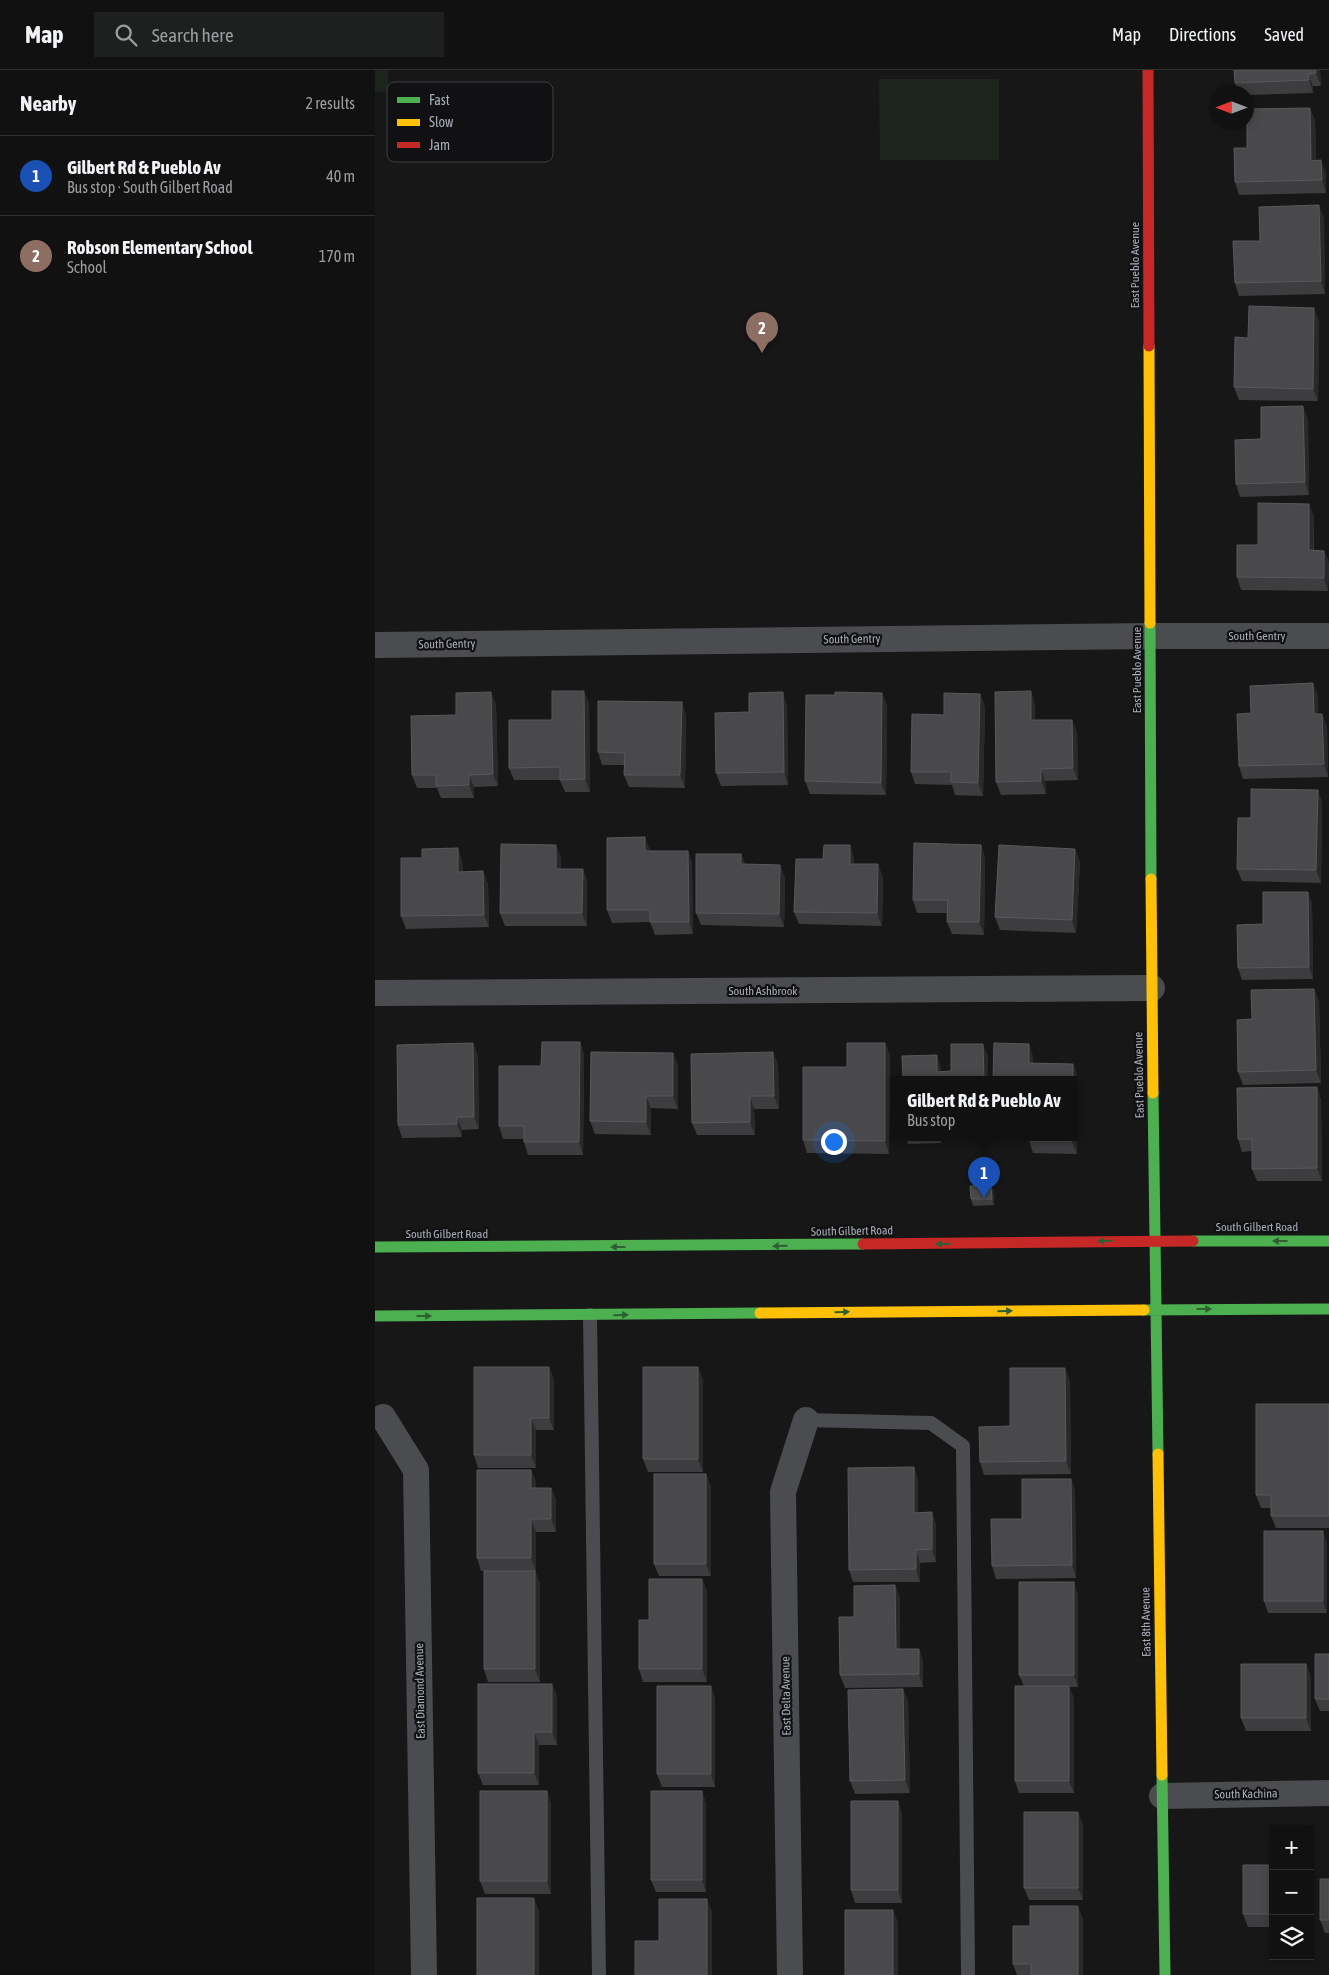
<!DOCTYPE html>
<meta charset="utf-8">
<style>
body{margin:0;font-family:"Asap Condensed",sans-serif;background:#1e1f1f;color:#f1f3f6}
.controls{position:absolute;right:15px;bottom:15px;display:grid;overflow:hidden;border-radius:0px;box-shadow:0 2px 8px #0003}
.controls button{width:45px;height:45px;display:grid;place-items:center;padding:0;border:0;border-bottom:1px solid #303131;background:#111;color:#f1f3f6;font:25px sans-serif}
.compass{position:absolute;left:834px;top:15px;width:45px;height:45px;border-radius:50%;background:#111;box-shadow:0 2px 8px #0003;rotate:270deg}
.you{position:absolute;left:458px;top:1071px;width:18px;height:18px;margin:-12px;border:4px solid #fff;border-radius:50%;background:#1a73e8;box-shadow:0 0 0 8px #1a73e833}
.badge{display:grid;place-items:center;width:32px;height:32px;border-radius:50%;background:#757880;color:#fff;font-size:16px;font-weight:700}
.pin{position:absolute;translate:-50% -41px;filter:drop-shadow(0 1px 2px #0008)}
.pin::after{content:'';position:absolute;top:26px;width:18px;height:15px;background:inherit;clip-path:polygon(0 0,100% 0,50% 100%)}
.popup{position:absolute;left:515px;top:1006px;width:188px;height:65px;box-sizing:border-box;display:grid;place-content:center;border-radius:0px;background:#111;filter:drop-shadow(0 1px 4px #0005);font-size:16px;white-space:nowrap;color:#9c9d9f}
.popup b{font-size:19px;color:#f1f3f6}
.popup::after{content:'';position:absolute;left:50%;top:100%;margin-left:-10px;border:10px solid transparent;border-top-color:#111}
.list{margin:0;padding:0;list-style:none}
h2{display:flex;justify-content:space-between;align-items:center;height:65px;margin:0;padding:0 20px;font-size:21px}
h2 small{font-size:16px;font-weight:400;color:#9c9d9f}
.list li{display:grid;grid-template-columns:32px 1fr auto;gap:15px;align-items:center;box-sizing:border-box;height:80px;padding:0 20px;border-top:1px solid #303131}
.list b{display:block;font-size:19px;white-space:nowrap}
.list p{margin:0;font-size:16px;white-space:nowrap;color:#9c9d9f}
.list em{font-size:16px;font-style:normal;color:#9c9d9f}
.icon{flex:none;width:28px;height:28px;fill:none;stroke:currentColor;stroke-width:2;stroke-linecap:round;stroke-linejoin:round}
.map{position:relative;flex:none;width:954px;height:1905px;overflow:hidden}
header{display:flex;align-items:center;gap:30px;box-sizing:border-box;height:70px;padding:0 25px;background:#111;border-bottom:1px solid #303131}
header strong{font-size:24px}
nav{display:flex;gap:28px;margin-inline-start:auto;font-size:18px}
.search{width:350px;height:45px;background:#1e1f1f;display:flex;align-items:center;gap:12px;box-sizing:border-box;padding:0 18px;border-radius:0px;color:#9c9d9f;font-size:19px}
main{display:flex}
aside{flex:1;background:#111}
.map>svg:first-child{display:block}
.green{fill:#1d241e}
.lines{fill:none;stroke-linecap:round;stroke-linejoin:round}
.lane{stroke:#4b4c50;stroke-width:14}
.street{stroke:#4b4c50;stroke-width:26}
.fast{stroke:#4caf50;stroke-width:11}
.slow{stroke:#ffc107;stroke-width:11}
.jam{stroke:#c62828;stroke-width:11}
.wall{fill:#3d3d3f}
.shaded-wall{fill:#29292a}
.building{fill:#49494c;stroke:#58595d}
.oneway{fill:#2e6032}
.labels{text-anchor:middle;stroke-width:4.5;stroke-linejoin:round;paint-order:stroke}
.street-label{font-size:12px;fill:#a8adb8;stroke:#111113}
.key{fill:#111113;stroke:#3e4045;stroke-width:1}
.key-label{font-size:14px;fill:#a8adb8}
</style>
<header>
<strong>Map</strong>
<div class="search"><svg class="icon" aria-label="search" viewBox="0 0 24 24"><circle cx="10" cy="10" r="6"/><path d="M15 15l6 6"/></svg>Search here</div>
<nav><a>Map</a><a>Directions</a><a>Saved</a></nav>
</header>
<main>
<aside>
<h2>Nearby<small>2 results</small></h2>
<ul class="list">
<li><span class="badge" style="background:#1a4fb4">1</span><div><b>Gilbert Rd &amp; Pueblo Av</b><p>Bus stop · South Gilbert Road</p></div><em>40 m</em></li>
<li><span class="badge" style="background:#8d6e63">2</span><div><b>Robson Elementary School</b><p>School</p></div><em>170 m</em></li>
</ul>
</aside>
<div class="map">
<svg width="954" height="1905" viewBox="0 0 954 1905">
<rect width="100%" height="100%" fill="#171717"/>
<path class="green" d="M0 0H13V22H0Z
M504 9H624V90H505Z"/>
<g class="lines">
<path class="lane" d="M215 1245 224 1905
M431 1350 556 1353 588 1376 593 1905"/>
<path class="street" d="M0 575 775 566H954
M0 923 777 918
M8 1347 41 1400 49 1905
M787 1726 954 1723
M415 1905 408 1422 431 1350"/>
<path class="fast" d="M775 553 776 809
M778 1023 783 1384
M818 1171H954
M0 1177 488 1174
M769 1240 954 1239
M0 1246 385 1243
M787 1705 790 1905"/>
<path class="slow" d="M774 276 775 553
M776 809 778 1023
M385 1243 769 1240
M783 1384 787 1705"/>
<path class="jam" d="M773 0 774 276
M488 1174 818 1171"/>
</g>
<path class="wall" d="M945 0 946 16H938V23L872 25V22H863L860 13Z
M935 38 940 50 941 91 946 90 951 103V123L864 125 860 112 872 78Z
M949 148 950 224 864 226 860 213 885 171Z
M944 251 943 331 864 330 859 317 873 268Z
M933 349 934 425 865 427 861 414Z
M934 434 939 447V480L949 481 954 493 953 521 866 520 862 507 883 475Z
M116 622 121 635 123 716 99 717V728H66L62 718H42L37 705 81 645Z
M507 623 512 636 511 725 435 724 430 711 460 625Z
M605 624 610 637 608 726 580 725 577 715 540 714 536 702 569 645Z
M943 626V644H947L952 657 953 707 868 709 864 696 876 643Z
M214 633 215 722H190L185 710H139L134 698 177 650Z
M660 634V650H697L702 662 703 710 670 711 671 724 626 725 621 712Z
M412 635 413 715 346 716 341 703 374 642Z
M311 645 310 718 254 717 249 705V695H227L223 682Z
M947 732 946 813 867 811 862 799 876 748Z
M475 775 479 788V794L508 807 507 856 424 854 419 842 448 789Z
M606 775 610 788 609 865 577 864 572 852V843H542L538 830Z
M83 778 87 791 88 802 108 801 113 814 114 857 31 859 26 846 47 788Z
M700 779 705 792 701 863 625 860 620 847Z
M275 780V781H313L317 793 318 864 280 865 275 852 237 853 232 840Z
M366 784 370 794 405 795 410 808 409 857 326 855 321 843Z
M186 787V799H208L212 811V856H130L125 843Z
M933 822 937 835 938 909 867 910 863 898 888 854Z
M939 919 944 931 946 1013 868 1015 863 1002 877 949Z
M205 972 209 985 208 1085H153L149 1072V1069H128L124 1056 166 996Z
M98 973 103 986 104 1059 87 1060V1067L27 1068 23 1055Z
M510 973 515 986 514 1084 432 1083 428 1070 472 997Z
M398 982 403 995 404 1039H379L380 1065H322L317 1053Z
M658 986V993L703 1007 702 1084 658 1083 654 1070H622L621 1067H699L618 1009Z
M303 995V1039L276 1038V1065L220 1064 215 1051Z
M942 1017 946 1030 947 1111H882L877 1099V1081L867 1082 863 1069Z
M531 1067H566V1073L533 1074Z
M616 1115 619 1122V1135L598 1136 596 1129Z
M174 1297 179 1310V1360H161V1398H103L99 1385Z
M323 1297 328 1310V1402H273L268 1389Z
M695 1310 696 1404 609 1405 605 1392 635 1356Z
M954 1334V1458H901L896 1446V1438H886L881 1425Z
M539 1397 543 1410V1442H557L561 1455V1492L545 1493V1512H478L474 1500Z
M156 1400 161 1412V1418H176L181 1430V1462H161V1501H106L102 1488Z
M331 1404 336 1417V1506H284L279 1494Z
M696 1409 700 1421 701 1508 621 1509 617 1496 647 1449Z
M952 1473V1543H893L889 1531Z
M160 1501 165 1514V1612H113L109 1599Z
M327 1509 332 1521V1612H268L264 1599 274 1550Z
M520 1515 525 1528V1579H544L548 1592V1617L470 1618 465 1605 479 1547Z
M703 1525V1617H694L699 1629V1723H644L640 1711 649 1616 644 1605Z
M954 1584V1641H945L940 1629Z
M931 1594 936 1607V1661H871L866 1648Z
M177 1614 182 1626V1675H164V1715H108L103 1703Z
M336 1616 340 1629V1717H287L282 1704Z
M528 1619 533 1631 535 1723 480 1724 475 1711Z
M172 1721 176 1734V1824H110L105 1811Z
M327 1721 331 1734V1822H281L276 1810Z
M523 1731 527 1744V1833H480L476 1820Z
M708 1754V1830H654L649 1818Z
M898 1795V1857H873L868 1844Z
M935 1796 939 1808V1857H935Z
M954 1809V1863H950L945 1850Z
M708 1849V1905H642L638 1894 655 1856Z"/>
<path class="shaded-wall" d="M941 0H945L946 16 941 3Z
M933 4 938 16V23L934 10Z
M935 38 940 50 941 104 936 91Z
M946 90 951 103V123L947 110Z
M944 135 949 148 950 224 946 211Z
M939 238 944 251 943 331 938 319Z
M928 336 933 349 934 425 930 412Z
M934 434 939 447 938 493 934 480Z
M949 481 954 493 953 521 949 508Z
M938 613 943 626 944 657 939 644Z
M209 621 214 633 215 722 210 709Z
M656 621 660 634 661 663 656 650Z
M116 622 121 635 123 716 118 704Z
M408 622 412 635 413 715 409 702Z
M507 623 512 636 511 725 506 713Z
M605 624 610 637 608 726 603 713Z
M307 632 311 645 310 718 305 705Z
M947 644 952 657 953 707 949 694Z
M697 650 702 662 703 710 698 698Z
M666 699 670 711 671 724 666 711Z
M94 705 99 717V728L94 715Z
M943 720 947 732 946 813 941 800Z
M270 767 275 780V794L270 781Z
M181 775 186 787V811L181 799Z
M475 775 479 788V806L475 794Z
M606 775 610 788 609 865 604 852Z
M83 778 87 791 88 814 83 802Z
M700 779 705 792 701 863 697 850Z
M313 781 317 793 318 864 314 852Z
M366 784 371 797 366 794Z
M503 794 508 807 507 856 502 843Z
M405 795 410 808 409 857 404 844Z
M208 799 212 811V856L207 843Z
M108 801 113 814 114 857 109 845Z
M933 822 937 835 938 909 934 897Z
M939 919 944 931 946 1013 941 1000Z
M205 972 209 985 208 1085 204 1072Z
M98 973 103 986 104 1059 99 1047Z
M510 973 515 986 514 1084 510 1071Z
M608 974 613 986V1009H609Z
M654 974 658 986V1006L654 993Z
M398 982 403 995 404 1039 399 1026Z
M298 983 303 995V1039L298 1026Z
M562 985 566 998V1009L562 1002Z
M698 994 703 1007 702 1084 697 1071V1067H699V1009H698Z
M942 1017 946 1030 947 1111 942 1098Z
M271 1026 276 1038V1065L271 1052Z
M375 1026 379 1039 380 1065 375 1052Z
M82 1047 87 1060V1067L82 1054Z
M616 1115 619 1122V1135L617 1129Z
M174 1297 179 1310V1360L174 1348Z
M323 1297 328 1310V1402L323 1389Z
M690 1298 695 1310 696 1404 691 1391Z
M156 1348 161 1360V1398L156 1385Z
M539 1397 543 1410V1455L539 1443Z
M156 1400 161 1412V1430L156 1418Z
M331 1404 336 1417V1506L331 1494Z
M696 1409 700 1421 701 1508 697 1495Z
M176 1418 181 1430V1462L176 1449Z
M557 1442 561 1455V1492L557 1479Z
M156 1449 161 1462V1501L156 1488Z
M948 1461 952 1473V1543L948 1531Z
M541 1480 545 1493V1512L541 1499Z
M160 1501 165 1514V1612L160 1599Z
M327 1509 332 1521V1612L327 1599Z
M699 1512 703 1525V1617L699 1605Z
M520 1515 525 1528V1592L521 1579Z
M544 1579 548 1592V1617L544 1604Z
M931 1594 936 1607V1661L931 1648Z
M177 1614 182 1626V1675L177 1662Z
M336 1616 340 1629V1717L336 1704Z
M694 1616 699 1629V1723L694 1711Z
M528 1619 533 1631 535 1723 530 1710Z
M159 1662 164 1675V1715L159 1703Z
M172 1721 176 1734V1824L172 1811Z
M327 1721 331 1734V1822L327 1810Z
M523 1731 527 1744V1833L523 1820Z
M703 1742 708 1754V1830L703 1818Z
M935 1796 939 1808V1857L935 1846Z
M159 1828 164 1841V1905H159Z
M332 1829 337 1842V1905H332Z
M703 1836 708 1849V1905H703Z
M518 1840 523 1852V1905H518Z"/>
<path class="building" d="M859 0H941V3L933 4 934 10 860 13Z
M935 38 936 91 946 90 947 110 860 112 859 78H872V39Z
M944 135 946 211 860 213 858 171H885L884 137Z
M874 236 939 238 938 319 859 317 860 267 873 268Z
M928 336 930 412 861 414 860 370 886 369V337Z
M883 433 934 434V480L949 481V508L862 507V475H883Z
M938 613 939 644H947L949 694 864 696 862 644 876 643 875 616Z
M177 621H209L210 709 185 710V697L134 698V650H177Z
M656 621V650H697L698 698 666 699V711L621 712 620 622Z
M116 622 118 704 94 705V715L61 716V705H37L36 646 81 645V623Z
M408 622 409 702 341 703 340 643 374 642V623Z
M460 622 507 623 506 713 430 711 431 625H460Z
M569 623 605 624 603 713 576 712V702H536L537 644 569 645Z
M223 631 307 632 305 705H249L250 683 223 682Z
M876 719 943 720 941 800 862 799 863 748H876Z
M270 767V781H313L314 852H275V840H232V768Z
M539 773 606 775 604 852H572L573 830H538Z
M126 774 181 775V799H208L207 843H125Z
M449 775H475V794H503L502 843 419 842 421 789H448Z
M624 775 700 779 697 850 620 847Z
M83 778V802L108 801 109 845 26 846V788H47V779Z
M321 784H366V794L405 795 404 844 321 843Z
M888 822H933L934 897 863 898 862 855 888 854Z
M939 919 941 1000 863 1002 862 950 877 949 876 920Z
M167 972H205L204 1072H149V1056H124V996H166Z
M98 973 99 1047H82V1054L23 1055 22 975Z
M472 973H510V1071L428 1070V997H472Z
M619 973 654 974V993L698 994V1009H618Z
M576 974H608L609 1009H528L527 986 562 985V1002L576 1001Z
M216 982 298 983V1026H271V1052L215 1051Z
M398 982 399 1026H375V1052L317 1053 316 984Z
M942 1017V1098L877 1099V1069H863L862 1018Z
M654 1067H697V1071H654Z
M616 1115 617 1129H596L595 1116Z
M99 1297H174V1348H156V1385H99Z
M268 1297H323V1389H268Z
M635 1298H690L691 1391 605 1392 604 1357 635 1356Z
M881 1334H954V1446H896V1425H881Z
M539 1397V1443L557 1442V1479L541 1480V1499L474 1500 473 1398Z
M102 1400H156V1418H176V1449H156V1488H102Z
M279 1404H331V1494H279Z
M647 1409H696L697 1495 617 1496 616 1449H647Z
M889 1461H948V1531H889Z
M109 1501H160V1599H109Z
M274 1509H327V1599H264V1550H274Z
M644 1512H699V1605H644Z
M520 1515 521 1579H544V1604L465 1605 464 1547H479V1516Z
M940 1584H954V1629H940Z
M866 1594H931V1648H866Z
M103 1614H177V1662H159V1703H103Z
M282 1616H336V1704H282Z
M640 1616H694V1711H640Z
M528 1619 530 1710 475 1711 473 1620Z
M105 1721H172V1811H105Z
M276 1721H327V1810H276Z
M476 1731H523V1820H476Z
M649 1742H703V1818H649Z
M868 1795H898V1844H868Z
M945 1809H954V1850H945Z
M102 1828H159V1905H102Z
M284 1829H332V1905H260V1871H284Z
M655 1836H703V1905H656V1894H638V1856H655Z
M470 1840H518V1905H470Z"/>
<defs><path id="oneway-solid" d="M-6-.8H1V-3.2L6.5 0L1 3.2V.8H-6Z" transform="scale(1.25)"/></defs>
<g class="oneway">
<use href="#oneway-solid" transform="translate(730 1171) rotate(179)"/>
<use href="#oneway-solid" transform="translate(905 1171) rotate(-180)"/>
<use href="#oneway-solid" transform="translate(568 1174) rotate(179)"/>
<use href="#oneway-solid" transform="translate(405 1176) rotate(179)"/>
<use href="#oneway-solid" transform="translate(243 1177) rotate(180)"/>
<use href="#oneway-solid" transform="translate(829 1239)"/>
<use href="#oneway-solid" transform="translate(630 1241) rotate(-1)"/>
<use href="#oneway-solid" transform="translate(467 1242) rotate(-1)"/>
<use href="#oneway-solid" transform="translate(246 1245) rotate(-1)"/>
<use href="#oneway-solid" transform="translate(49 1246)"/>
</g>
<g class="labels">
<g class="street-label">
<text transform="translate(760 195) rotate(-90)" y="4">East Pueblo Avenue</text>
<text x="882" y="570">South Gentry</text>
<text transform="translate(477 569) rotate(-1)" y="4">South Gentry</text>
<text transform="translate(72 574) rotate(-1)" y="4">South Gentry</text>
<text transform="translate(762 600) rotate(-90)" y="4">East Pueblo Avenue</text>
<text x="388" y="925">South Ashbrook</text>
<text transform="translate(764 1005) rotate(-91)" y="4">East Pueblo Avenue</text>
<text x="882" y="1161">South Gilbert Road</text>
<text transform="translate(477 1161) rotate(-1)" y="4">South Gilbert Road</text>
<text x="72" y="1168">South Gilbert Road</text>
<text transform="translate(771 1552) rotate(-91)" y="4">East 8th Avenue</text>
<text transform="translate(45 1621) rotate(-91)" y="4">East Diamond Avenue</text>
<text transform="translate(411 1626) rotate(-91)" y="4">East Delta Avenue</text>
<text transform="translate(871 1724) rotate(-1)" y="4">South Kachina</text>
</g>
</g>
<rect x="12" y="12" width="166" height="80" rx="8" class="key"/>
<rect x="22" y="27" width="23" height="6" fill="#4caf50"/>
<rect x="22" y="49" width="23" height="7" fill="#ffc107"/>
<rect x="22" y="72" width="23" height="6" fill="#c62828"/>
<g class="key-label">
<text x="54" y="35">Fast</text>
<text x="54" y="57">Slow</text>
<text x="54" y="80">Jam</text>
</g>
</svg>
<div class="controls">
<button>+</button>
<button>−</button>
<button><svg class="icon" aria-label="layers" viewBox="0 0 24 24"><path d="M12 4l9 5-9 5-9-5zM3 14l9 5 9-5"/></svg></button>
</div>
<svg class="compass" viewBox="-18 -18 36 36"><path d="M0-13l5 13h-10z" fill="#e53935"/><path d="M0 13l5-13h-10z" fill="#9c9d9f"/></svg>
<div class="you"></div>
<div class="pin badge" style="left:609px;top:1128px;background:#1a4fb4">1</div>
<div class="popup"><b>Gilbert Rd &amp; Pueblo Av</b>Bus stop</div>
<div class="pin badge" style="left:387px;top:283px;background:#8d6e63">2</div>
</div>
</main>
